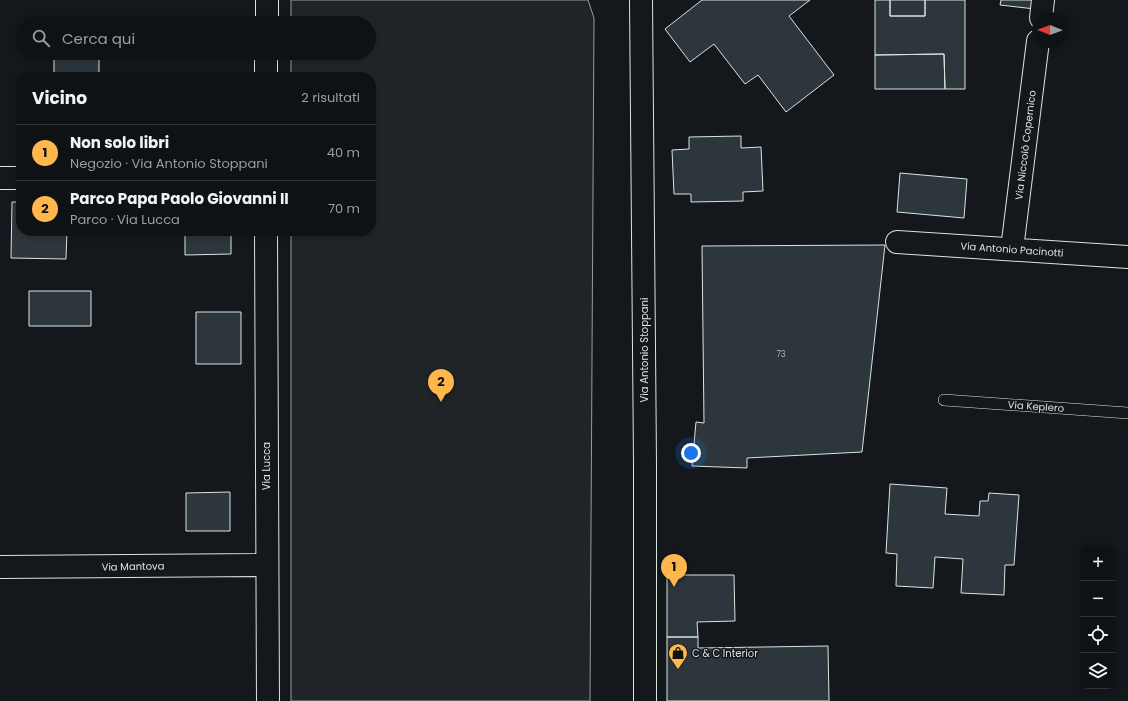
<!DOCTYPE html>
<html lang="it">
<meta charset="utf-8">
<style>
body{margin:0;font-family:Poppins,sans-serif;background:#181b1e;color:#f1f3f6}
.controls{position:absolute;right:12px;bottom:12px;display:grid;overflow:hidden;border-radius:8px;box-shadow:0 2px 6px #0003}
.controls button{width:36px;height:36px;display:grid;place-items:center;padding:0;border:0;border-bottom:1px solid #2f3234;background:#0f1215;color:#f1f3f6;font:20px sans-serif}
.compass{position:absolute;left:1032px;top:12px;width:36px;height:36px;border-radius:50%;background:#0f1215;box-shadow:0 2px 6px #0003;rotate:271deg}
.you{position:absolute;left:691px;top:453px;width:14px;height:14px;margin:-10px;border:3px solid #fff;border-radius:50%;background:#1a73e8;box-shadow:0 0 0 6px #1a73e833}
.badge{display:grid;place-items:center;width:26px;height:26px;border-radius:50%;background:#ffb74d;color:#111;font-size:13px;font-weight:700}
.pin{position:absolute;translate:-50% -33px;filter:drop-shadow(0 1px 2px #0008)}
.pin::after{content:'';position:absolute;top:21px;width:14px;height:12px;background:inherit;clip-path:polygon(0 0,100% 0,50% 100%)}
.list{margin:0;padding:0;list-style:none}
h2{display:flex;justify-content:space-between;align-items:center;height:52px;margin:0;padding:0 16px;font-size:17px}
h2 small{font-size:13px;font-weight:400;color:#9b9ea0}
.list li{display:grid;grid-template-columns:26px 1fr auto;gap:12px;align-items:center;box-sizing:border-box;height:56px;padding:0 16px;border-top:1px solid #2f3234}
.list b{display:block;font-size:15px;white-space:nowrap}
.list p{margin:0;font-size:13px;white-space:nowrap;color:#9b9ea0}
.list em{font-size:13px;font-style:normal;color:#9b9ea0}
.icon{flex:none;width:22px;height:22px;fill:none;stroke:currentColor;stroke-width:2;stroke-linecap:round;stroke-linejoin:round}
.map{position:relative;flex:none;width:1128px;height:701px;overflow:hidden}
.search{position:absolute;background:#0f1215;box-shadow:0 2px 6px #0003;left:16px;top:16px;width:360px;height:44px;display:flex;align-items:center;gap:10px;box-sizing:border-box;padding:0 14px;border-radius:22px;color:#9b9ea0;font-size:15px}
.panel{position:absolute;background:#0f1215;box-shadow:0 2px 6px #0003;left:16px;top:72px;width:360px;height:164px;border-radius:16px}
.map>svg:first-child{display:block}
.green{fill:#202428;stroke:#939e99}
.building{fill:#2c363c;stroke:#d8e6dc}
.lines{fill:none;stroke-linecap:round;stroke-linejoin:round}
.service-casing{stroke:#d8e6dc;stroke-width:12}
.minor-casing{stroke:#d8e6dc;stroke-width:24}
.tertiary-casing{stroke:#d8e6dc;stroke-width:24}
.service{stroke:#14181c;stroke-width:11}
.minor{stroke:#14181c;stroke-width:22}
.tertiary{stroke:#14181c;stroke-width:22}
.labels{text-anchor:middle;stroke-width:3;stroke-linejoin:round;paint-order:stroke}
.number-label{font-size:8px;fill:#adbab4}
.street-label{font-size:10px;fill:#d8e6dc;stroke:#14181c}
.poi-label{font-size:10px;fill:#d8e6dc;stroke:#14181c;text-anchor:start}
</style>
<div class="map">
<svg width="1128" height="701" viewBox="0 0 1128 701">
<rect width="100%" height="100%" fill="#14181c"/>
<path class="green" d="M291 0H588L594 18 590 701H291V231H371V77H291V53H369V23H291Z"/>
<path class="building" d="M702 0H810L789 16 834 75 786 112 758 75 745 84 714 44 690 62 665 29Z
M875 0H890V16H925V0H965V89H945L944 54 875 55Z
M890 0H925V16H890Z
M1001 0H1036L1035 9 1000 5Z
M54 53H99V77H54Z
M944 54 945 89H875V55Z
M741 136V148L761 147 763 191 743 192V201L691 202V194H674L672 150 689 149V137Z
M900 173 967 179 964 218 897 212Z
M12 202H21V231H67L66 259 11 258Z
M185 231H231V254L185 255Z
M885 245 862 452 747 458V468L692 466 696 422 704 423 702 246Z
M29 291H91V326H29Z
M196 312H241V364H196Z
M890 484 947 488 945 514 979 516 980 501H988L989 493 1019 495 1014 565H1005L1004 595 961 593 963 559 935 557 933 588 896 586 897 554 886 553Z
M230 492V531H186V493Z
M667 575H734L735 621 697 622 698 637H667Z
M667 637H698V648L828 646 829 701H667Z"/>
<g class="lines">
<defs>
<path id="service" d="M944 400 1128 413"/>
<path id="minor" d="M1041 18 1043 0
M267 23V0
M266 77V53
M0 178H21
M266 231 268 701
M897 242 1128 257
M1012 249 1038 41
M0 567 266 565"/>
<path id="tertiary" d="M641 0 645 463V701"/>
</defs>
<use href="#service" class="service-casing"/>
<use href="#minor" class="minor-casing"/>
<use href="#tertiary" class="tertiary-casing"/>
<use href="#service" class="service"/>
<use href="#minor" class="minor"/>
<use href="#tertiary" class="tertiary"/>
</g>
<defs>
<symbol id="shop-pin" viewBox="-11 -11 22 30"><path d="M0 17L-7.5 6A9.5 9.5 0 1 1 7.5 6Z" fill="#ffb74d" stroke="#14181c"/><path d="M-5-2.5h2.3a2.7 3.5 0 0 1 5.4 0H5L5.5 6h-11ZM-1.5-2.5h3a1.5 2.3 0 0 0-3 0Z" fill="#111"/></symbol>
</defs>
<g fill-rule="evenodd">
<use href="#shop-pin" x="667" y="642" width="22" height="30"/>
</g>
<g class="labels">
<g class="number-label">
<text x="781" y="357">73</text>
</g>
<g class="street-label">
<text transform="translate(1025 145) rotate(-83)" y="4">Via Niccolò Copernico</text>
<text transform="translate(1012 249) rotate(4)" y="4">Via Antonio Pacinotti</text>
<text transform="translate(644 350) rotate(-90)" y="4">Via Antonio Stoppani</text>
<text transform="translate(1036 406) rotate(4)" y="4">Via Keplero</text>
<text transform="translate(266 466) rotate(-90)" y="4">Via Lucca</text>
<text transform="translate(133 566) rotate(-1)" y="4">Via Mantova</text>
</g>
<g class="poi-label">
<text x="692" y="657">C &amp; C Interior</text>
</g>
</g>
</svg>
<div class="controls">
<button>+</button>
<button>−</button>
<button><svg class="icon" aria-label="locate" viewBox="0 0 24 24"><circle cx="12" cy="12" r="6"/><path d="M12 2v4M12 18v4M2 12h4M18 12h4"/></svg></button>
<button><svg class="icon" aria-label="layers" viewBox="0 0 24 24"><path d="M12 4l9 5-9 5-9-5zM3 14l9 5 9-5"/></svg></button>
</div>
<svg class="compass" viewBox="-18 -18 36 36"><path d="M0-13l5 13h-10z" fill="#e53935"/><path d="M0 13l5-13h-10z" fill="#9b9ea0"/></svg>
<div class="you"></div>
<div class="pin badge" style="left:674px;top:587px">1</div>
<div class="pin badge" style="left:441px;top:402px">2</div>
<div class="search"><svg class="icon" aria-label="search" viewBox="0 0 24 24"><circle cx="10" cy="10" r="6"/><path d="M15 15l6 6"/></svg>Cerca qui</div>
<section class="panel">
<h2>Vicino<small>2 risultati</small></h2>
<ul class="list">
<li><span class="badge">1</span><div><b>Non solo libri</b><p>Negozio · Via Antonio Stoppani</p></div><em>40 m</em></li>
<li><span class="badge">2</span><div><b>Parco Papa Paolo Giovanni II</b><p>Parco · Via Lucca</p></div><em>70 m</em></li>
</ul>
</section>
</div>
